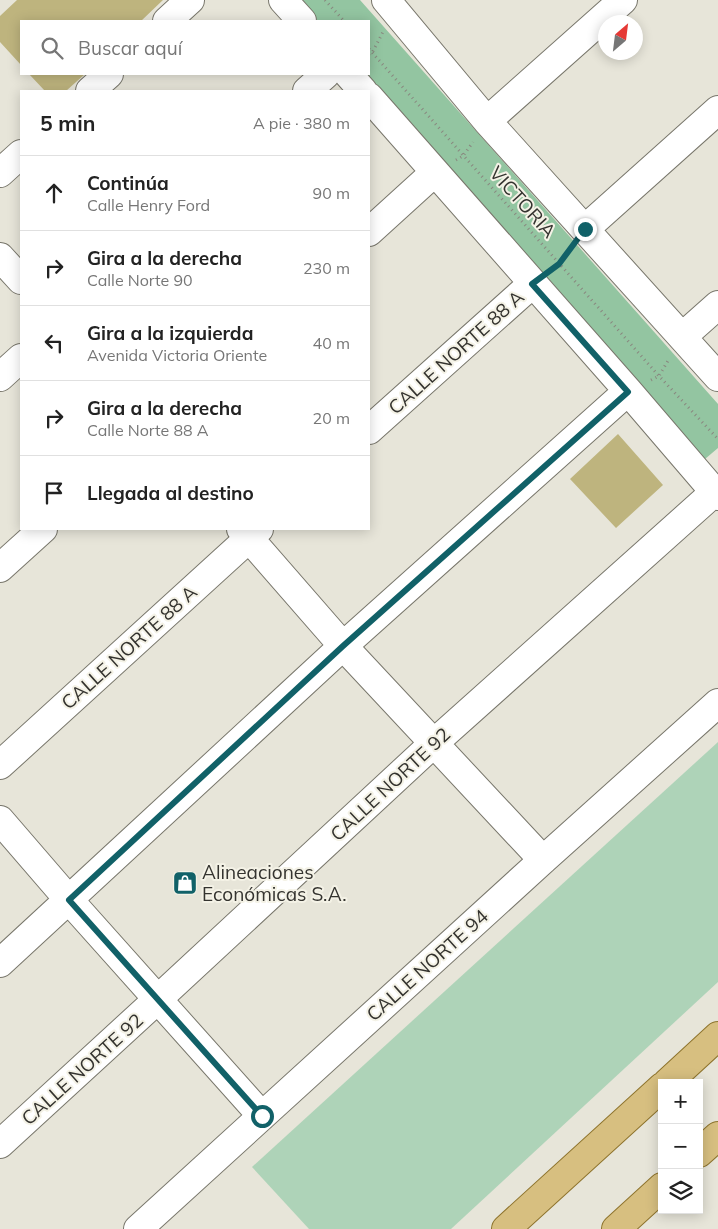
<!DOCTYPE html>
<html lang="es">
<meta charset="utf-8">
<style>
body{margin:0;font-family:Mulish,sans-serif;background:#f2f2f2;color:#222}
.controls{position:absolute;right:15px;bottom:15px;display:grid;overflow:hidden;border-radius:0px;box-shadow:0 2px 12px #0003}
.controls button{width:45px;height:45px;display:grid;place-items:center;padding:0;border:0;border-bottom:1px solid #e0e0e0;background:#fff;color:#222;font:25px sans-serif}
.compass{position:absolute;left:598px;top:15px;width:45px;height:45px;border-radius:50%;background:#fff;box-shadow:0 2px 12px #0003;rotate:28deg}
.stop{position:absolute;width:15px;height:15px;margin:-11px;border:4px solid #116168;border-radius:50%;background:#fff}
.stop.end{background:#116168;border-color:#fff;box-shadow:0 1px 5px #0008}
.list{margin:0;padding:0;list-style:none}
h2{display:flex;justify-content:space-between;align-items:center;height:65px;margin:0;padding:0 20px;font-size:21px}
h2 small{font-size:16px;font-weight:400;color:#767676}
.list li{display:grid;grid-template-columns:32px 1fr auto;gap:15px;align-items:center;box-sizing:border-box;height:75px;padding:0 20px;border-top:1px solid #e0e0e0}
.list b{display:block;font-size:19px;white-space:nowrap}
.list p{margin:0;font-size:16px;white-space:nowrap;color:#767676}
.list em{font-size:16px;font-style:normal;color:#767676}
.icon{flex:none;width:28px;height:28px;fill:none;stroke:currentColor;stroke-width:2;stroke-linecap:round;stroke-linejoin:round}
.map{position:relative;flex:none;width:718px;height:1229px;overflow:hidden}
.search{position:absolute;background:#fff;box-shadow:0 2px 12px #0003;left:20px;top:20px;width:350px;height:55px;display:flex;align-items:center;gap:12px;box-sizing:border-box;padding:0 18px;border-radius:0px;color:#767676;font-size:19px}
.panel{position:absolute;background:#fff;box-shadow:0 2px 12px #0003;left:20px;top:90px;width:350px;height:440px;border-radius:0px}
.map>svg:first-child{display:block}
.green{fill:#aed3b8}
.forest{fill:#93c5a1}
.building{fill:#beb47e}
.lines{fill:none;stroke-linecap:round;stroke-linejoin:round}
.minor-casing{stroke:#78766b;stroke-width:30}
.major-casing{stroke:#8d732c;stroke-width:30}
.path{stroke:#89877f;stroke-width:3;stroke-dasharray:1 4;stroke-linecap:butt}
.minor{stroke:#fff;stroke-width:28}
.major{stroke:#d7bf80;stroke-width:28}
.route{stroke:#116168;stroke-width:6}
.labels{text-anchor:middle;stroke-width:4;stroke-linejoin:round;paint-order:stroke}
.street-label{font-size:19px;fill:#34332f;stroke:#f4f2e6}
.poi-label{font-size:19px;fill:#34332f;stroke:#f4f2e6;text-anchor:start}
</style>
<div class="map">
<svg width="718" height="1229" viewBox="0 0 718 1229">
<rect width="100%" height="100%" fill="#e7e5d9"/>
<path class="green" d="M718 742V982L451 1229H309L252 1167Z"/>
<path class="forest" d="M299 0H360L718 404V448L705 459 364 74H369V21H318Z"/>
<path class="building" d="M17 0H163L141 21H21V65L0 42V16Z
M29 74H85L66 91H45Z
M618 434 663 485 616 528 570 479Z"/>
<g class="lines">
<defs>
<path id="minor" d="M283 0 302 21
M386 0 487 121 718 377
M167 21 190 0
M348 74 363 91
M90 91 109 74
M307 91 326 74
M369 97 628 391 718 496
M487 121 623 0
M0 173 21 154
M585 229 718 110
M369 232 435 172
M0 257 21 280
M682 337 718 305
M0 377 21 358
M369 430 532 284
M241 529 343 646 543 860
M0 568 43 529
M0 765 259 529
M0 820 69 900 262 1116
M0 963 343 646 628 391
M0 1144 158 999 434 743 718 489
M138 1229 543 860 718 703"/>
<path id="major" d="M667 1083 718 1036
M699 1153 718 1136
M506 1229 662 1087
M616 1229 662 1187"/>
</defs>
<use href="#minor" class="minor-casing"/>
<use href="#major" class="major-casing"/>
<path class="path" d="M325 0 344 21
M369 49 659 376 718 439
M369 54 372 53 383 32
M456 160 463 156 473 142
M553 269 559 264 570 249
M651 380 659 376 669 359"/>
<use href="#minor" class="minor"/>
<use href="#major" class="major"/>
</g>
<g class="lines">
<path class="route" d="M262 1116 69 900 343 646 628 392 532 284 559 264 585 229"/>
</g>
<defs>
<symbol id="shop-square" viewBox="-11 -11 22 22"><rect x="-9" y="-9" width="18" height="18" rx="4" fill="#116168" stroke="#f4f2e6"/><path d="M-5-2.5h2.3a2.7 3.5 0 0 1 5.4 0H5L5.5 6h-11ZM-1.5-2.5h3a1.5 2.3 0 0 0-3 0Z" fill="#fff"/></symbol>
</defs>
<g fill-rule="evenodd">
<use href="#shop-square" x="171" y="869" width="28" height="28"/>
</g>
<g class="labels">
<g class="street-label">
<text transform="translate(523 202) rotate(48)" y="7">VICTORIA</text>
<text transform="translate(456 352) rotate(-42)" y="7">CALLE NORTE 88 A</text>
<text transform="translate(129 647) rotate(-42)" y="7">CALLE NORTE 88 A</text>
<text transform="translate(390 784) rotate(-43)" y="7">CALLE NORTE 92</text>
<text transform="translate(427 965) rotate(-42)" y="7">CALLE NORTE 94</text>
<text transform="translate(82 1069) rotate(-42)" y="7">CALLE NORTE 92</text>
</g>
<g class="poi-label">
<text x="202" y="879">Alineaciones<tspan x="202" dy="22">Económicas S.A.</tspan></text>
</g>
</g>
</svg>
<div class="controls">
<button>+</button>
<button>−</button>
<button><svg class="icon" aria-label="layers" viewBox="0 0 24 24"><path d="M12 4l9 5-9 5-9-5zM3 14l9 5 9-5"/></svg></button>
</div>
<svg class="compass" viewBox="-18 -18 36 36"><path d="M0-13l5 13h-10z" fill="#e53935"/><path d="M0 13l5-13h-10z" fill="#767676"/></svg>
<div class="stop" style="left:262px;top:1116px"></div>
<div class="stop end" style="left:585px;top:229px"></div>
<div class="search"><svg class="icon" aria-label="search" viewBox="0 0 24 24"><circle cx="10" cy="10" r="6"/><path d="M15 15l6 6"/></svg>Buscar aquí</div>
<section class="panel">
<h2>5 min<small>A pie · 380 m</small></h2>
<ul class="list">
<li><svg class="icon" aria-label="ahead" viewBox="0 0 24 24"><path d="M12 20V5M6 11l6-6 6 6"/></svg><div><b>Continúa</b><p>Calle Henry Ford</p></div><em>90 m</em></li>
<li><svg class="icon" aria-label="right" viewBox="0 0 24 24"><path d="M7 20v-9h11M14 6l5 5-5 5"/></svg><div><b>Gira a la derecha</b><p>Calle Norte 90</p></div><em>230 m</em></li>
<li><svg class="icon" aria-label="left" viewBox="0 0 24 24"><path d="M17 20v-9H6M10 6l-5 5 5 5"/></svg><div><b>Gira a la izquierda</b><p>Avenida Victoria Oriente</p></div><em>40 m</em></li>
<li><svg class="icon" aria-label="right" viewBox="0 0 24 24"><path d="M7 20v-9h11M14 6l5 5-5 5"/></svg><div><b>Gira a la derecha</b><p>Calle Norte 88 A</p></div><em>20 m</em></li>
<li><svg class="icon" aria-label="arrive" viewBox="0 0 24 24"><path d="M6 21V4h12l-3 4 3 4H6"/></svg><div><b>Llegada al destino</b></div></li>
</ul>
</section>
</div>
